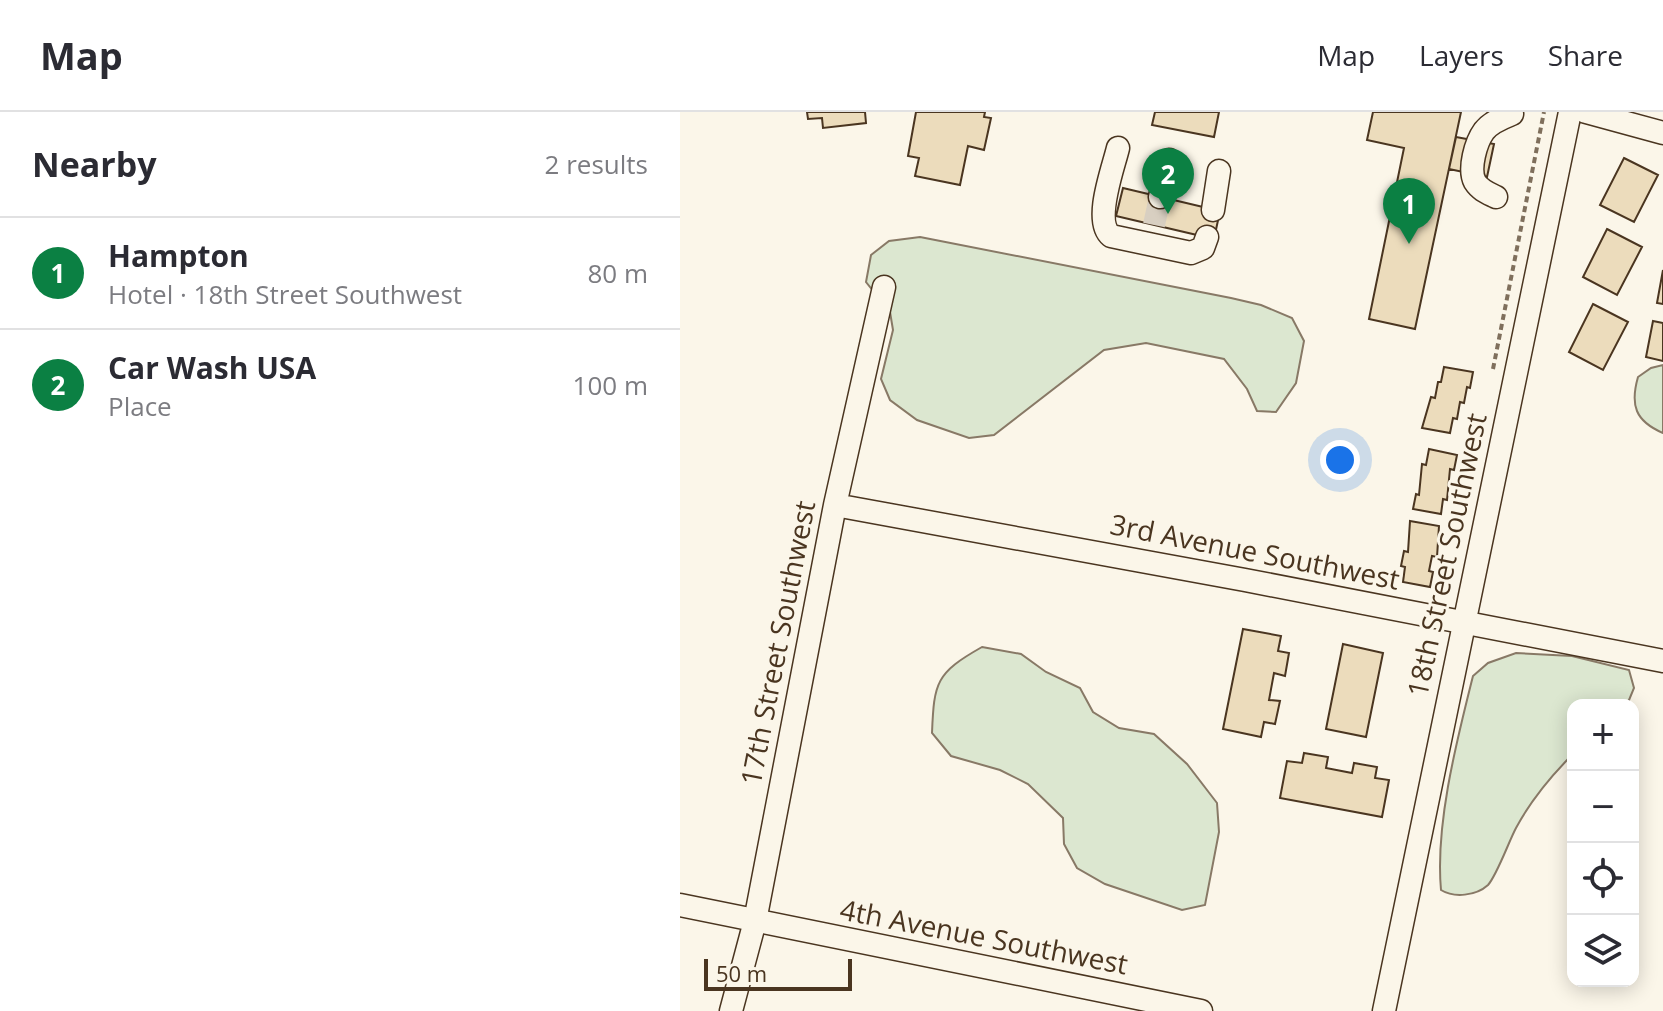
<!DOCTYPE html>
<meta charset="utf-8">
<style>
body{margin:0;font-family:"Open Sans",sans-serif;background:#f7f7f7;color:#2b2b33}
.controls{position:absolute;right:24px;bottom:24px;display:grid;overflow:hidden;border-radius:16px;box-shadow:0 4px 20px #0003}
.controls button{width:72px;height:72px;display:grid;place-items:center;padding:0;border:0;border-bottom:2px solid #e1e1e2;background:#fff;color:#2b2b33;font:40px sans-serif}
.scale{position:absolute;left:24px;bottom:20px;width:148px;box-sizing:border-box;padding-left:8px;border:4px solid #4a3520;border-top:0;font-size:22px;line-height:28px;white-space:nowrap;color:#4a3520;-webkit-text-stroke:6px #fbf6e9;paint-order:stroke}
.you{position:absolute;left:660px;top:348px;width:28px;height:28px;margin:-20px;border:6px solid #fff;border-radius:50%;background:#1a73e8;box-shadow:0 0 0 12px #1a73e833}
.badge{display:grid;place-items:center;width:52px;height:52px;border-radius:50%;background:#0b8043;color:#fff;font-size:26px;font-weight:700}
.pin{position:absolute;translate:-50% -66px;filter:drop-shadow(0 2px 4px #0008)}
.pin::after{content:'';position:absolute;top:42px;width:28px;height:24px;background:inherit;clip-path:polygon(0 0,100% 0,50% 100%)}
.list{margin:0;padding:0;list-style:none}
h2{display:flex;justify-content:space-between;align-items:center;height:104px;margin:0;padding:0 32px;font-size:34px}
h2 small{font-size:26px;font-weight:400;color:#7c7c81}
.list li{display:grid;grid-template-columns:52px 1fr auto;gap:24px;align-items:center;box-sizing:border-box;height:112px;padding:0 32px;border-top:2px solid #e1e1e2}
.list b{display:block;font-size:30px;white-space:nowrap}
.list p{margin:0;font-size:26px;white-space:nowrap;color:#7c7c81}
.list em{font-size:26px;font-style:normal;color:#7c7c81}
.icon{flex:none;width:44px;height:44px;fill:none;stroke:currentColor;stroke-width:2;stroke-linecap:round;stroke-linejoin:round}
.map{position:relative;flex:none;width:983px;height:899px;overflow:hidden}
header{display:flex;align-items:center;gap:48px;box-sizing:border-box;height:112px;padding:0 40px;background:#fff;border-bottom:2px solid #e1e1e2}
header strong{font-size:38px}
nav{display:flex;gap:44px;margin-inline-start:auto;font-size:28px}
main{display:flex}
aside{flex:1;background:#fff}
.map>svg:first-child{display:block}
.green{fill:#dce7d0;stroke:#887966;stroke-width:2}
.building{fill:#ecdcbc;stroke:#4a3520;stroke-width:2}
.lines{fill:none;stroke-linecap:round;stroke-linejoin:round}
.minor-tunnel{stroke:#d8cfc1;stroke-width:22;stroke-dasharray:22 11;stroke-linecap:butt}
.minor-casing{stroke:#4a3520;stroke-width:25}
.path{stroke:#7f6f5c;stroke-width:4;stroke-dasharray:6 4;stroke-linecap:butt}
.minor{stroke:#fbf6e9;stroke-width:22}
.labels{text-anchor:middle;stroke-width:6;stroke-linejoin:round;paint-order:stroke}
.street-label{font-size:28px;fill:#4a3520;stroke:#fbf6e9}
</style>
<header>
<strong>Map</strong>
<nav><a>Map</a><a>Layers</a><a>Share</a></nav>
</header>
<main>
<aside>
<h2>Nearby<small>2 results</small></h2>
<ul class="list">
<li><span class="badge">1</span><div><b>Hampton</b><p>Hotel · 18th Street Southwest</p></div><em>80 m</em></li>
<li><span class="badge">2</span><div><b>Car Wash USA</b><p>Place</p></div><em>100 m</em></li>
</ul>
</aside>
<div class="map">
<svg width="983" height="899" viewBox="0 0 983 899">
<rect width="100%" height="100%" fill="#fbf6e9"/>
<path class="green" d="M240 125 551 186 581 193 612 206 624 229 616 271 596 300 577 299 567 277 544 247 466 231 424 238 314 323 289 326 237 308 210 288 201 267 213 218 210 200 186 170 191 143 209 129Z
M983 253V321C955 309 950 293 958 265L971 256Z
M302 535 341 542 366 560 400 576 413 600 439 616 474 622 507 652 537 691 539 720 525 793 502 798 425 772 397 756 384 732 383 706 348 672 320 658 271 644 252 621C254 570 256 561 302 535Z
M836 541 892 544 949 558 954 576 947 593H893V642C870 665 851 688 836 716 829 729 817 763 808 773 796 784 774 786 761 778 755 712 777 628 793 564L808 551Z"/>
<path class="building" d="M127 0H185L186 11 143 16 142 6 128 7Z
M236 0H305L304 5 311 6 304 38 288 34 280 73 235 64 239 46 228 44Z
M475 0H539L534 25 472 13Z
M693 0H781L735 217 689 207 724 36 687 28Z
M776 25 814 32 807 65 769 57Z
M944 46 978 63 954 110 920 93Z
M443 76 540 99 534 127 436 104Z
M927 117 962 135 937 183 903 165Z
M983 158V192L977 191Z
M913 192 948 210 923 258 889 240Z
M973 209 983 211V249L966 245Z
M764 255 793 260 790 276 787 275 784 291 780 290 777 307 773 306 770 321 742 316 751 285 755 286 758 270H761Z
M749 337 777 343 774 358 770 357 767 388 763 387 761 402 733 397 736 382 739 383 742 352 746 353Z
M730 409 759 414 757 445 752 444 749 459 753 460 750 475 723 470 725 455 721 454 724 439 728 440Z
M563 517 601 524 598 539 609 541 605 564 594 561 589 588 600 589 595 612 584 610 581 625 543 617Z
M663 532 703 541 686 625 646 617Z
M624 641 648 645 646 656 672 661 674 651 697 655 695 666 709 668 702 705 600 686 607 649 622 651Z"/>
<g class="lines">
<path class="minor-tunnel" d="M474 113 480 85"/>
<defs>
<path id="minor" d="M906 0 983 21
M438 36C433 57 413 109 431 124L511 141 523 136 527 125
M480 85 489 48
M816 85C808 81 800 78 795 70 788 57 796 30 804 19 811 10 822 6 832 2
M533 98 539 59
M155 393 565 468 983 549
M0 793 521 899
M51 899 75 809 155 393 204 175
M704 899 890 0"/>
</defs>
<use href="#minor" class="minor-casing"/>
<path class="path" d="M813 257 864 0"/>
<use href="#minor" class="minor"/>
</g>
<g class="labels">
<g class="street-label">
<text transform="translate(575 440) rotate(11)" y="10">3rd Avenue Southwest</text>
<text transform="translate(767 443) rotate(-78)" y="10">18th Street Southwest</text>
<text transform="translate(98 531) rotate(-79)" y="10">17th Street Southwest</text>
<text transform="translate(304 825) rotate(11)" y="10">4th Avenue Southwest</text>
</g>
</g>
</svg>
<div class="controls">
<button>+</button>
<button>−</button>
<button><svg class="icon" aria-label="locate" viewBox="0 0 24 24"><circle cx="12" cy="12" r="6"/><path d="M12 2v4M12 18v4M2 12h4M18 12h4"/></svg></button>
<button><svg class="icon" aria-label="layers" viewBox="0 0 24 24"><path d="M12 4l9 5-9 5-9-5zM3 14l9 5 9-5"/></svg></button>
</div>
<div class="scale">50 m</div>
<div class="you"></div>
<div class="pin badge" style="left:729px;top:132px">1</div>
<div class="pin badge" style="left:488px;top:102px">2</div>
</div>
</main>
